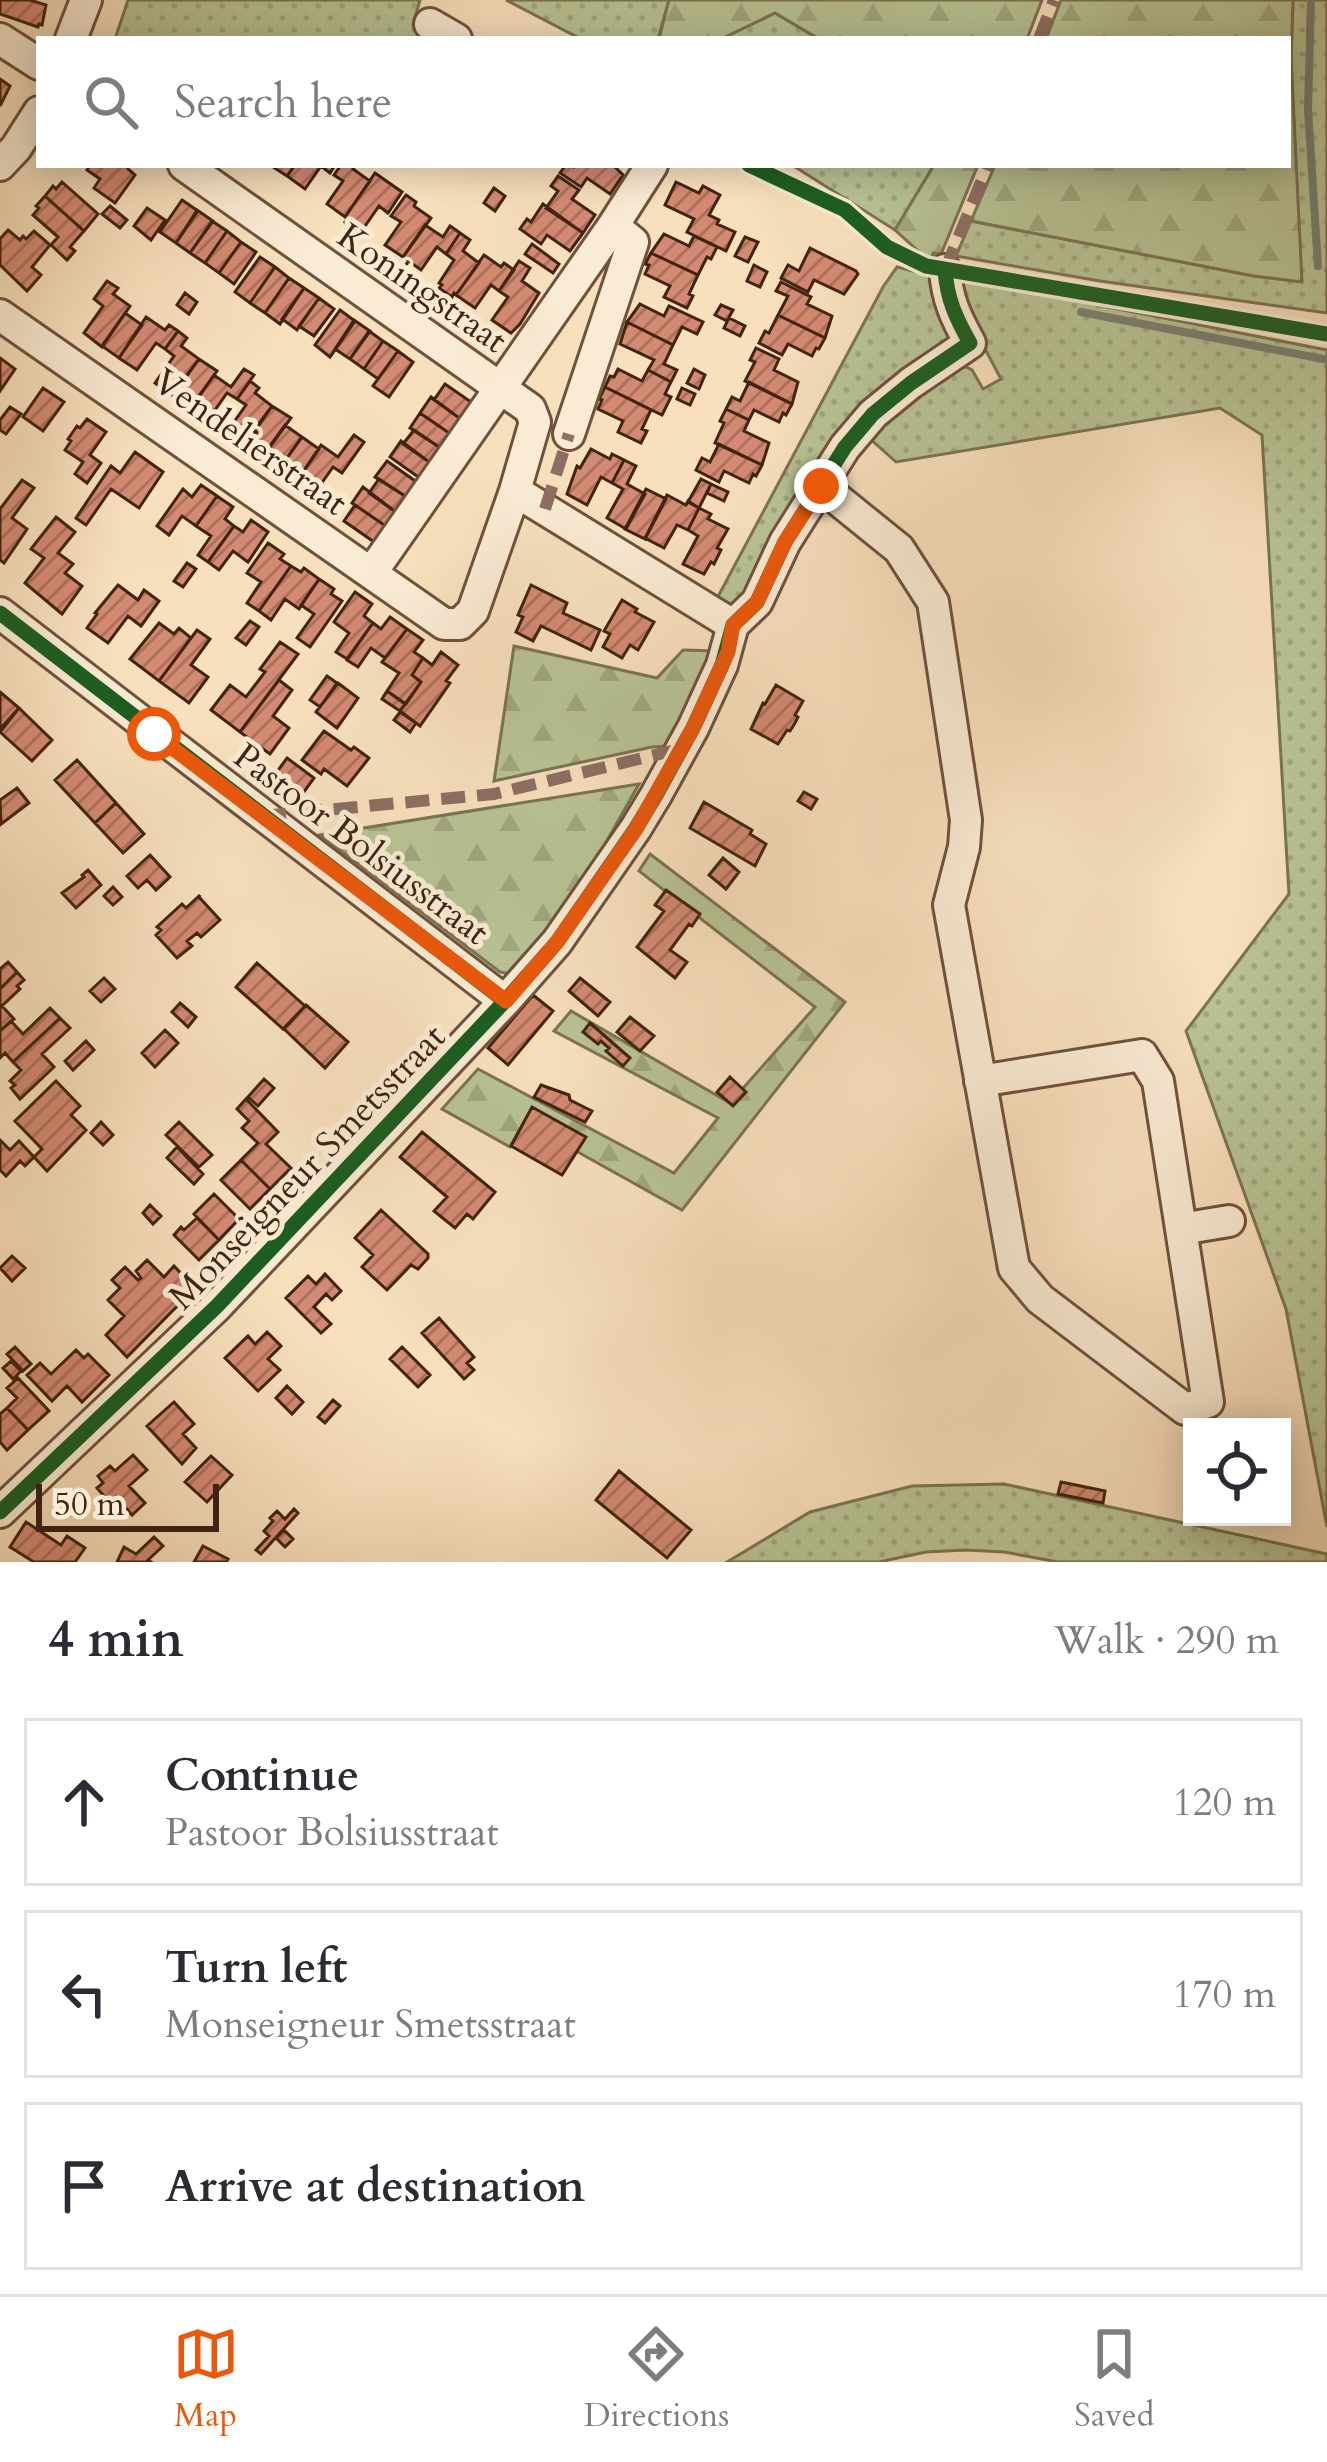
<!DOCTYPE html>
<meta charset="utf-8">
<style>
body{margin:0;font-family:Cardo,serif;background:#f7f7f7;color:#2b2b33}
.controls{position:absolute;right:36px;bottom:36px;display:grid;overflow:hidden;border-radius:0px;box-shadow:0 6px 30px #0003}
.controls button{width:108px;height:108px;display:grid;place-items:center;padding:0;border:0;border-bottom:3px solid #e1e1e2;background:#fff;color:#2b2b33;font:60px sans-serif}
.scale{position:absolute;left:36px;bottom:30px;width:183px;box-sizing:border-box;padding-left:12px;border:6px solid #412310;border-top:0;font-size:33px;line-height:42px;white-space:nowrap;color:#412310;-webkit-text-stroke:9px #faebd4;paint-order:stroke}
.stop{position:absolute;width:36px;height:36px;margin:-27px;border:9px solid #ea580c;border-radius:50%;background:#fff}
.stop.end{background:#ea580c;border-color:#fff;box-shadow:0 3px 12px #0008}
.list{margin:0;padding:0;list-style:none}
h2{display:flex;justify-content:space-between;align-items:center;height:156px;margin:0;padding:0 48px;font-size:51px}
h2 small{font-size:39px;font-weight:400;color:#7c7c81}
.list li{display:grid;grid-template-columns:78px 1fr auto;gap:36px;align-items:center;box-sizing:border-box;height:168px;margin:0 24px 24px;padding:0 24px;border:3px solid #e1e1e2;border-radius:0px}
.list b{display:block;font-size:45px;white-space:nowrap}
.list p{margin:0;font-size:39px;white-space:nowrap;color:#7c7c81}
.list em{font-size:39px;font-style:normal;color:#7c7c81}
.icon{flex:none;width:66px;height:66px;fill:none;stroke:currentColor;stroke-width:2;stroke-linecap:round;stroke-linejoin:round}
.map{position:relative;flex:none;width:1327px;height:1562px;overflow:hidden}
.search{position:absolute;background:#fff;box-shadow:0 6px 30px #0003;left:36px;right:36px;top:36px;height:132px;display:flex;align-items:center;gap:30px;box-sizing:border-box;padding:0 42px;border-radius:0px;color:#7c7c81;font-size:45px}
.sheet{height:732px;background:#fff}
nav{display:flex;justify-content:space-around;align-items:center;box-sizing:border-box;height:168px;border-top:3px solid #e1e1e2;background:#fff;font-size:33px;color:#7c7c81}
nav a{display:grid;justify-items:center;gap:6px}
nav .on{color:#ea580c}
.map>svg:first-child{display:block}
.grass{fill:url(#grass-dots);stroke:#7c7352;stroke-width:3}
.forest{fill:url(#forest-firs);stroke:#7c7352;stroke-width:3}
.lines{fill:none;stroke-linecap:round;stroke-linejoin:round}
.stream{stroke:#797f74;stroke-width:8}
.building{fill:url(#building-hatch);stroke:#412310;stroke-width:3}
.minor-casing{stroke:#6f523b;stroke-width:36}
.minor{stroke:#faebd4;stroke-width:30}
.quiet{stroke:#8d6e63;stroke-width:12;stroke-dasharray:24 12;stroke-linecap:butt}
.cycleway-casing{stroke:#faebd4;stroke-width:22}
.cycleway{stroke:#1b5e20;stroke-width:15}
.route{stroke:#ea580c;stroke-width:15}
.labels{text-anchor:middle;stroke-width:10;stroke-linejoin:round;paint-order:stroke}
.street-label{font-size:36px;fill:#412310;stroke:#faebd4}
</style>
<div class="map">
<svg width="1327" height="1562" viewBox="0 0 1327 1562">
<defs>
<pattern id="grass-dots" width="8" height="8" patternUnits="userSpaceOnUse" patternTransform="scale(3)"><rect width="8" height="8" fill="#b8c395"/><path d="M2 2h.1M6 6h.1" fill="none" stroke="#9fa77f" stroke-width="1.8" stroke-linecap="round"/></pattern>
<pattern id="forest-firs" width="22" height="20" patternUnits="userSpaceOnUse" patternTransform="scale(3)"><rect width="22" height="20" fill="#b8c395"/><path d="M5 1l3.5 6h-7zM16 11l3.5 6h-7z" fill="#9fa77f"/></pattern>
<pattern id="building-hatch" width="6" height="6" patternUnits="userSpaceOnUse" patternTransform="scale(3)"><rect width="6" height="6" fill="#d38a72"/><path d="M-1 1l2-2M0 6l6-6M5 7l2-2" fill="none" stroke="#ad705c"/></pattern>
</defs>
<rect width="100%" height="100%" fill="#f8e0bd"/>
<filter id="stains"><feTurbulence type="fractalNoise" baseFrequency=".00167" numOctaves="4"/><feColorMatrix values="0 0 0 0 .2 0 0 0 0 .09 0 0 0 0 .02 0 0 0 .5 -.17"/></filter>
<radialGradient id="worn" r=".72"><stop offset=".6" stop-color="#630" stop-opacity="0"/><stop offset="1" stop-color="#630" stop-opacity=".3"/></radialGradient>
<path class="grass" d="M128 0H420L413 25 430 36 428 39 412 37 402 39H115Z
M506 0H669L658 39H581Z
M1293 0H1327V313L1100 281 956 256 971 221 1254 276 1301 281 1291 58Z
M775 13 819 39H721Z
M792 165H934L895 230Z
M897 267 929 275 951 332 945 344 902 376 743 605 721 611 713 606 883 287Z
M963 280 1097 302V305L1327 350V1527L1286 1309 1186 1031 1289 894 1262 435 1220 408 896 462 867 436 960 364 972 370 983 389 1001 379 957 296 959 283Z
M1004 1484 1327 1554V1562H1058L1004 1552 966 1550 926 1552 879 1562H727L810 1512 912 1486Z"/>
<path class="forest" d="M669 0H1042L1027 39H819L775 13 721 39H659Z
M1061 0H1293L1291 58 1302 282 1254 276 971 221 995 165H1288V39H1046Z
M934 165H978L941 254 933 253 932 258 925 257 895 230Z
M514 646 657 678 683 650 718 651 670 746 652 747 494 781Z
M639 784 570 906 512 974 500 972 320 835Z
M650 854 845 1002 682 1210 524 1122 510 1147 442 1109 478 1069 674 1173 718 1118 554 1031 571 1011 730 1103 815 1007 639 871Z"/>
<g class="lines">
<path class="stream" d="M1311 0 1308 110 1318 266
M1081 312 1323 359"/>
</g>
<path class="building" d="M0 0H30L46 5 42 25 39 24 38 27 0 14Z
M0 79 10 86 0 106Z
M90 165H129L128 169 135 175 115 203 94 188 100 179 87 170Z
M270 165H295L287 176Z
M295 165H335L330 173 321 166 305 189 287 176Z
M341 165H356L353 169 370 181 345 217 327 204 343 181 334 175Z
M566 165 574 167 576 165H613L623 175 610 194 587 178 581 187 560 173Z
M375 173 402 192 388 213 379 206 363 229 360 227 358 231 345 222 347 219 345 217Z
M558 176 579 190 572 199 595 215 583 233 546 208 558 191 551 186Z
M62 182 98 214 84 231 45 196 53 186 56 189Z
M676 182 699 193 703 186 720 195 709 215 719 220 717 224 735 232 726 251 687 232 694 219 665 205Z
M494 188 505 196 495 211 484 203Z
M406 195 416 202 414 206 431 218 403 257 385 245 401 222 391 216Z
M45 196 84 231 70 247 75 251 67 260 51 245 58 237 33 215 39 208 36 206Z
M182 200 198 211 176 243 160 232Z
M543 204 583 233 570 251 547 235 541 244 520 229 527 219 531 222Z
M110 206 127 220 120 228 102 214Z
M147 208 165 220 151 240 134 226Z
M197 210 213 221 190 253 176 243Z
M212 221 227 231 205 263 190 253Z
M425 225 443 237 450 226 460 233 446 254 437 247 421 270 403 257Z
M8 230 20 240 23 236 26 239 34 231 50 245 32 267 41 275 27 291 0 265V239Z
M227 231 241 242 219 273 205 263Z
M460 233 470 240 463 251 479 263 456 295 454 293 452 297 439 288 442 285 439 283 454 260 446 254Z
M664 234 689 246 694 236 717 247 711 259 707 257 698 275 651 253Z
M745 237 758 242 748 262 735 256Z
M241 242 256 252 234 284 219 273Z
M532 244 559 264 553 273 525 254Z
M810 248 856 271 858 274 844 294 814 280 808 292 781 278 788 265 799 271Z
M651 253 698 275 689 294 693 296 687 308 664 297 670 286 645 274 649 265 645 264Z
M484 255 501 267 504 263 514 270 499 291 491 285 475 308 456 295Z
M260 257 275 267 250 303 235 292Z
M519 261 530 268 522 281 539 293 520 324 511 333 492 320 508 297 499 291Z
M754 265 767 272 760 287 747 281Z
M275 267 289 278 265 313 250 303Z
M289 278 304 288 280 324 265 313Z
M107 281 118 288 113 294 130 306 102 347 84 333 103 306 94 299Z
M781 282 811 297 807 304 832 316 825 338 778 315 788 296 776 291Z
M304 288 319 298 297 330 282 319Z
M185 293 197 302 189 314 177 305Z
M319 298 334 309 314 336 299 326Z
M640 304 664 316 669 306 703 322 697 334 682 327 673 345 627 322Z
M721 305 733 310 727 321 715 315Z
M340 310 355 321 330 357 315 345Z
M125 313 142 325 119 358 102 346Z
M778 315 825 338 819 349 816 348 812 356 788 344 782 355 759 343 765 331 769 333Z
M146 317 165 330 169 325 178 331 165 349 156 343 137 370 119 358Z
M729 318 745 326 740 336 724 328Z
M354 320 370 331 350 359 335 349Z
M627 322 673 345 664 364 677 370 671 382 648 370 654 360 620 344Z
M178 331 187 338 181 346 199 359 173 395 155 383 174 356 165 349Z
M369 331 383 341 364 369 350 359Z
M383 341 398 351 378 379 364 369Z
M756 348 779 359 774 370 798 382 792 404 745 381 755 362 750 360Z
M398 351 413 362 389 397 373 386Z
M0 358 15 369 0 391Z
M199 359 217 371 191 408 172 395Z
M244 369 254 375 237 399 227 393 208 420 191 407 214 375 231 387Z
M618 369 642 381 648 370 671 382 665 394 671 397 662 415 605 387 610 376 614 377Z
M694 369 705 375 699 389 687 383Z
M250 381 259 388 255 393 272 406 245 445 227 432 246 405 237 399Z
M749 382 792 404 786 415 783 413 779 422 754 410 749 420 726 409 732 397 740 401Z
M445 384 474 404 462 420 434 400Z
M605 387 651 410 642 429 647 431 641 443 618 432 623 421 598 409 602 400 599 399Z
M43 388 64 402 43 431 23 417Z
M682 388 695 394 690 405 677 399Z
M431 397 462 420 452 435 420 413Z
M272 406 291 418 262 458 243 445Z
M10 407 21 414 6 434 0 430V420Z
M726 409 749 420 744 431 769 443 762 465 715 443 724 423 720 421Z
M420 413 452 435 442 449 410 428Z
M87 419 106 432 90 455 101 463 87 483 75 474 83 462 65 450 71 441 68 439 77 426 80 428Z
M285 425 302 437 279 469 262 457Z
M414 430 442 449 432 464 403 444Z
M354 435 364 442 342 473 333 467 314 494 296 482 321 445 338 457Z
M302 437 319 449 296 482 279 469Z
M401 441 432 464 421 479 390 457Z
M719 444 762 465 756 476 753 474 749 483 724 471 719 482 696 470 702 458 710 462Z
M591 449 610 459 612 454 624 460 612 483 601 477 587 505 567 494 577 466 580 468Z
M135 452 163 472 139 508 111 489 86 525 76 518 111 466 120 473Z
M624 460 636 466 627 484 645 494 626 529 607 518 623 489 612 483Z
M387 461 418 483 408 498 375 477Z
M379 479 408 498 397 513 369 493Z
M701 479 711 484 699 508 688 502Z
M22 480 34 488 12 518 27 529 4 563 0 560V509Z
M711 484 728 492 724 501 707 493Z
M201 485 217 496 196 526 182 516 169 535 157 526 183 489 192 497Z
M363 487 397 513 387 527 352 503Z
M646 489 666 499 645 539 625 529Z
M667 495 686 505 688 501 699 508 688 530 677 525 664 548 645 538Z
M217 496 233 507 225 519 234 526 208 562 198 555 211 536 196 526Z
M355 505 387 527 377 544 344 521Z
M699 508 711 514 708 519 728 529 717 548 721 550 714 564 711 562 704 574 683 564 698 536 688 530Z
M56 517 75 532 58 553 73 564 65 573 82 586 62 614 25 583 44 558 31 549Z
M251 520 268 532 248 562 233 551 219 570 208 562 234 526 243 532Z
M268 543 284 554 280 559 291 566 259 611 247 603 261 582 247 573Z
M187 563 196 569 183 587 174 581Z
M291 566 301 572 304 568 319 579 299 609 285 599 271 620 259 611Z
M319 579 334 589 331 594 342 601 310 647 297 638 314 614 301 605Z
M118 585 138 600 144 590 159 601 141 626 128 616 108 643 87 628 97 614 95 613Z
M531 585 567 603 563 613 600 630 591 650 541 626 533 641 516 632 523 617 518 615Z
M355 592 372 604 364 616 373 623 347 659 336 652 349 633 334 622Z
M622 600 637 609 635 612 654 622 638 650 630 645 622 658 603 647 610 634 604 631Z
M390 617 407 629 385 658 371 648 358 667 347 660 373 623 381 629Z
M250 621 259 627 246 645 236 638Z
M159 623 174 634 179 628 191 638 159 681 130 659Z
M407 629 423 640 414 652 423 658 412 675 421 682 406 704 387 691 399 673 382 662Z
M197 630 210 639 191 665 208 677 189 703 159 681Z
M280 642 298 654 240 732 211 710 230 685 246 697 265 672 260 669Z
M441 652 458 665 446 681 450 683 420 726 400 711 421 682 412 675 423 658 432 665Z
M327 676 337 683 320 707 310 700Z
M279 680 292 690 273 716 289 728 270 754 240 732Z
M338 683 358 698 337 728 316 712Z
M776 685 803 701 795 715 798 717 795 723 790 731 787 730 778 744 751 729 763 703 765 704Z
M387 691 405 704 400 711 382 699Z
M0 692 19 708 0 729Z
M19 708 52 740 32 761 0 732Z
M400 712 416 723 410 732 394 720Z
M324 731 351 750 354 747 369 758 347 786 324 769 321 774 302 760Z
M287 758 314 778 301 796 274 776Z
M77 760 116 803 95 823 55 780Z
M17 788 29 803 1 824 0 800Z
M804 792 817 799 811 809 798 801Z
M704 802 752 830 750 834 766 844 755 866 690 828Z
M116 803 144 834 123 853 95 823Z
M150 855 170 877 156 890 147 880 138 888 127 876Z
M723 858 739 872 726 889 709 875Z
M88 870 101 885 76 908 62 893 84 877 82 875Z
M113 887 122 897 113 905 104 896Z
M666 890 700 914 692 926 689 924 670 950 687 962 675 978 637 947 664 911 655 905Z
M200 895 199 897 220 920 201 937 197 933 187 941 192 946 177 958 156 935 161 930 157 927 182 904 186 908Z
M8 962 17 972 0 989V969Z
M257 963 305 1006 283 1029 236 987Z
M17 972 24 980 17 986 20 989 2 1006 14 1019 0 1031V989Z
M104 978 115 989 101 1002 90 991Z
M580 978 610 1002 598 1016 569 991Z
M533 995 553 1011 508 1065 488 1048Z
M180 1003 196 1017 188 1027 172 1012Z
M306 1005 348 1042 325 1068 284 1029Z
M50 1008 60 1018 13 1062 5 1053 0 1058V1031L11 1021 23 1034Z
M630 1017 654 1036 640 1051 617 1032Z
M60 1018 70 1028 42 1054 54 1067 20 1099 11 1088 15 1085 10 1081 21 1070 13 1062Z
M590 1023 630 1058 623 1066 606 1051 609 1048 601 1041 598 1044 583 1032Z
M165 1030 178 1043 155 1067 142 1053Z
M86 1041 94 1050 73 1070 65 1061Z
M730 1077 746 1092 733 1106 717 1092Z
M264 1079 274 1088 258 1106 248 1097Z
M56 1081 80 1106 71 1115 86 1130 47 1171 34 1157 42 1149 15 1121Z
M541 1085 569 1095 570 1100 592 1111 585 1122 534 1097Z
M246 1099 278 1132 266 1144 291 1168 270 1189 241 1160 258 1143 242 1128 249 1121 237 1109Z
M532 1107 586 1137 562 1175 511 1146Z
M101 1122 113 1135 103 1145 91 1133Z
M179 1122 212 1155 199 1167 166 1135Z
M422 1132 495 1192 473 1219 467 1214 455 1228 434 1211 447 1197 400 1157Z
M0 1140 10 1150 19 1141 34 1157 25 1166 20 1161 6 1176 0 1170Z
M177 1147 203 1174 194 1184 167 1158Z
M241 1160 270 1189 250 1209 221 1180Z
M214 1194 239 1219 219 1240 194 1214Z
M150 1205 161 1216 153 1224 143 1213Z
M381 1210 428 1254V1258L418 1269 411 1265 387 1290 362 1267 373 1255 355 1238Z
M197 1218 219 1240 199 1260 174 1235 181 1227 184 1230Z
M12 1256 25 1268 12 1281 0 1268Z
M147 1260 164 1277 174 1266 195 1288 127 1357 106 1335 124 1316 108 1300 120 1288 112 1280 125 1267 138 1280 141 1278 136 1271Z
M325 1274 341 1291 332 1300 326 1294 314 1307 331 1324 321 1333 286 1298 308 1276 316 1284Z
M439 1318 474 1357 467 1363 474 1370 464 1379 422 1333Z
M267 1332 281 1346 268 1359 280 1370 258 1391 225 1358 248 1336 255 1344Z
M15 1347 31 1364 23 1371 7 1354Z
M402 1347 430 1375 418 1387 390 1359Z
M76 1350 84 1358 88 1354 109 1375 82 1402 67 1386 52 1401 27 1375 40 1363 51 1374Z
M11 1361 21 1371 13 1379 3 1368Z
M18 1378 49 1411 28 1430 7 1408 17 1398 7 1388Z
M287 1386 303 1402 292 1414 276 1398Z
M333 1400 340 1406 325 1423 318 1417Z
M174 1402 194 1424 183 1434 196 1448 182 1464 147 1426Z
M7 1408 28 1430 7 1450 0 1442V1414Z
M133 1455 147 1470 129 1486 145 1503 132 1515 116 1497 110 1503 97 1488 103 1483 98 1476 110 1466 115 1471Z
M211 1456 232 1475 207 1502 185 1482Z
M619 1471 691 1530 667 1558 596 1500Z
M1061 1482 1105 1491 1103 1503 1058 1494Z
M294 1509 298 1513 261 1554 256 1550 269 1536 264 1531 273 1521 270 1518 277 1511 285 1519Z
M26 1522 61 1545 67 1536 85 1548 75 1562H34L10 1547Z
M284 1530 293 1539 285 1547 276 1538Z
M154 1537 163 1546 148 1560 151 1562H117L124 1547 136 1554Z
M203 1546 228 1559 226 1562H194Z"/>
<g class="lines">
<defs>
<path id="minor" d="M430 24 456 39
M0 39 39 64
M71 39 86 0
M0 165 16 148 39 112
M0 315 444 624H460L473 611 515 491 535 422 530 409 184 165
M569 434 633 242 613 226
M821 486 899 549 933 602 966 820 964 847 949 905 1014 1268 1040 1299 1185 1409 1208 1402 1158 1081 1142 1055 980 1081
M515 491 733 625
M372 572 613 226 652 165
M0 613 505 1001
M1181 1229 1229 1221
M0 1512 217 1306 505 1001 557 942 636 828 656 795 693 728 722 665 733 625 757 602 785 542 845 447 873 414 911 383 970 343C956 318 947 299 945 270"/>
</defs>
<use href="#minor" class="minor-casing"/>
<use href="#minor" class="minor"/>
<path class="quiet" d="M1039 39 1054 0
M945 270 988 165
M545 509 569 434
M262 816 494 794 680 749"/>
<defs>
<path id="cycleway" d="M749 165 845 210 887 247 926 266 1327 334
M0 613 505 1001
M0 1512 217 1306 505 1001 557 942 636 828 656 795 693 728 722 665 733 625 757 602 785 542 845 447 873 414 911 383 970 343C956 318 947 299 945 270"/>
</defs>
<use href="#cycleway" class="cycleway-casing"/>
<use href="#cycleway" class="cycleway"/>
</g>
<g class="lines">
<path class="route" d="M154 734 506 1001 557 942 636 829 693 728 728 652 733 625 757 602 785 542 821 486"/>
</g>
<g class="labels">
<g class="street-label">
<text transform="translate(423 287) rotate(35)" y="13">Koningstraat</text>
<text transform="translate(251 441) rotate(35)" y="13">Vendelierstraat</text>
<text transform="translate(362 843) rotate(37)" y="13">Pastoor Bolsiusstraat</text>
<text transform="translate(306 1166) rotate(-46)" y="13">Monseigneur Smetsstraat</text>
</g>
</g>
<rect width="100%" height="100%" filter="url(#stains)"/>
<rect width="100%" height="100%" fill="url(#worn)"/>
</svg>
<div class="controls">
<button><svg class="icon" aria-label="locate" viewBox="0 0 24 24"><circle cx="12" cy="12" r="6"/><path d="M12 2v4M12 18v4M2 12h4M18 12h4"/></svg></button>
</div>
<div class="scale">50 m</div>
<div class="stop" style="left:154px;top:734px"></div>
<div class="stop end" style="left:821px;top:486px"></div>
<div class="search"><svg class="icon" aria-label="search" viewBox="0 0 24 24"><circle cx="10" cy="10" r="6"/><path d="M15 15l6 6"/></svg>Search here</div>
</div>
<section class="sheet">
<h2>4 min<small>Walk · 290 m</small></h2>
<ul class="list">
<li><svg class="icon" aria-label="ahead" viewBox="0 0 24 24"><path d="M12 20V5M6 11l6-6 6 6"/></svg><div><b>Continue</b><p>Pastoor Bolsiusstraat</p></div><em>120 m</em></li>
<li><svg class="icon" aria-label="left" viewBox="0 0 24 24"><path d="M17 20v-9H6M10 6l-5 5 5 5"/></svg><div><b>Turn left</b><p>Monseigneur Smetsstraat</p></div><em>170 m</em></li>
<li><svg class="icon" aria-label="arrive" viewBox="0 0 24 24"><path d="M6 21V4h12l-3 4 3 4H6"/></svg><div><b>Arrive at destination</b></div></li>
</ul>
</section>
<nav>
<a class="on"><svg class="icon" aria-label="map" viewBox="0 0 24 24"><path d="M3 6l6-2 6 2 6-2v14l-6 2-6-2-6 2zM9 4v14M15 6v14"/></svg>Map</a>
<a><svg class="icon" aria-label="directions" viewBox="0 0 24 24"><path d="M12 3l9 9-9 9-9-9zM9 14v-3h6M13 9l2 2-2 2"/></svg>Directions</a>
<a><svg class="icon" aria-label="saved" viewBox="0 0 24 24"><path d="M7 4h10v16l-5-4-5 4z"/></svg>Saved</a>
</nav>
